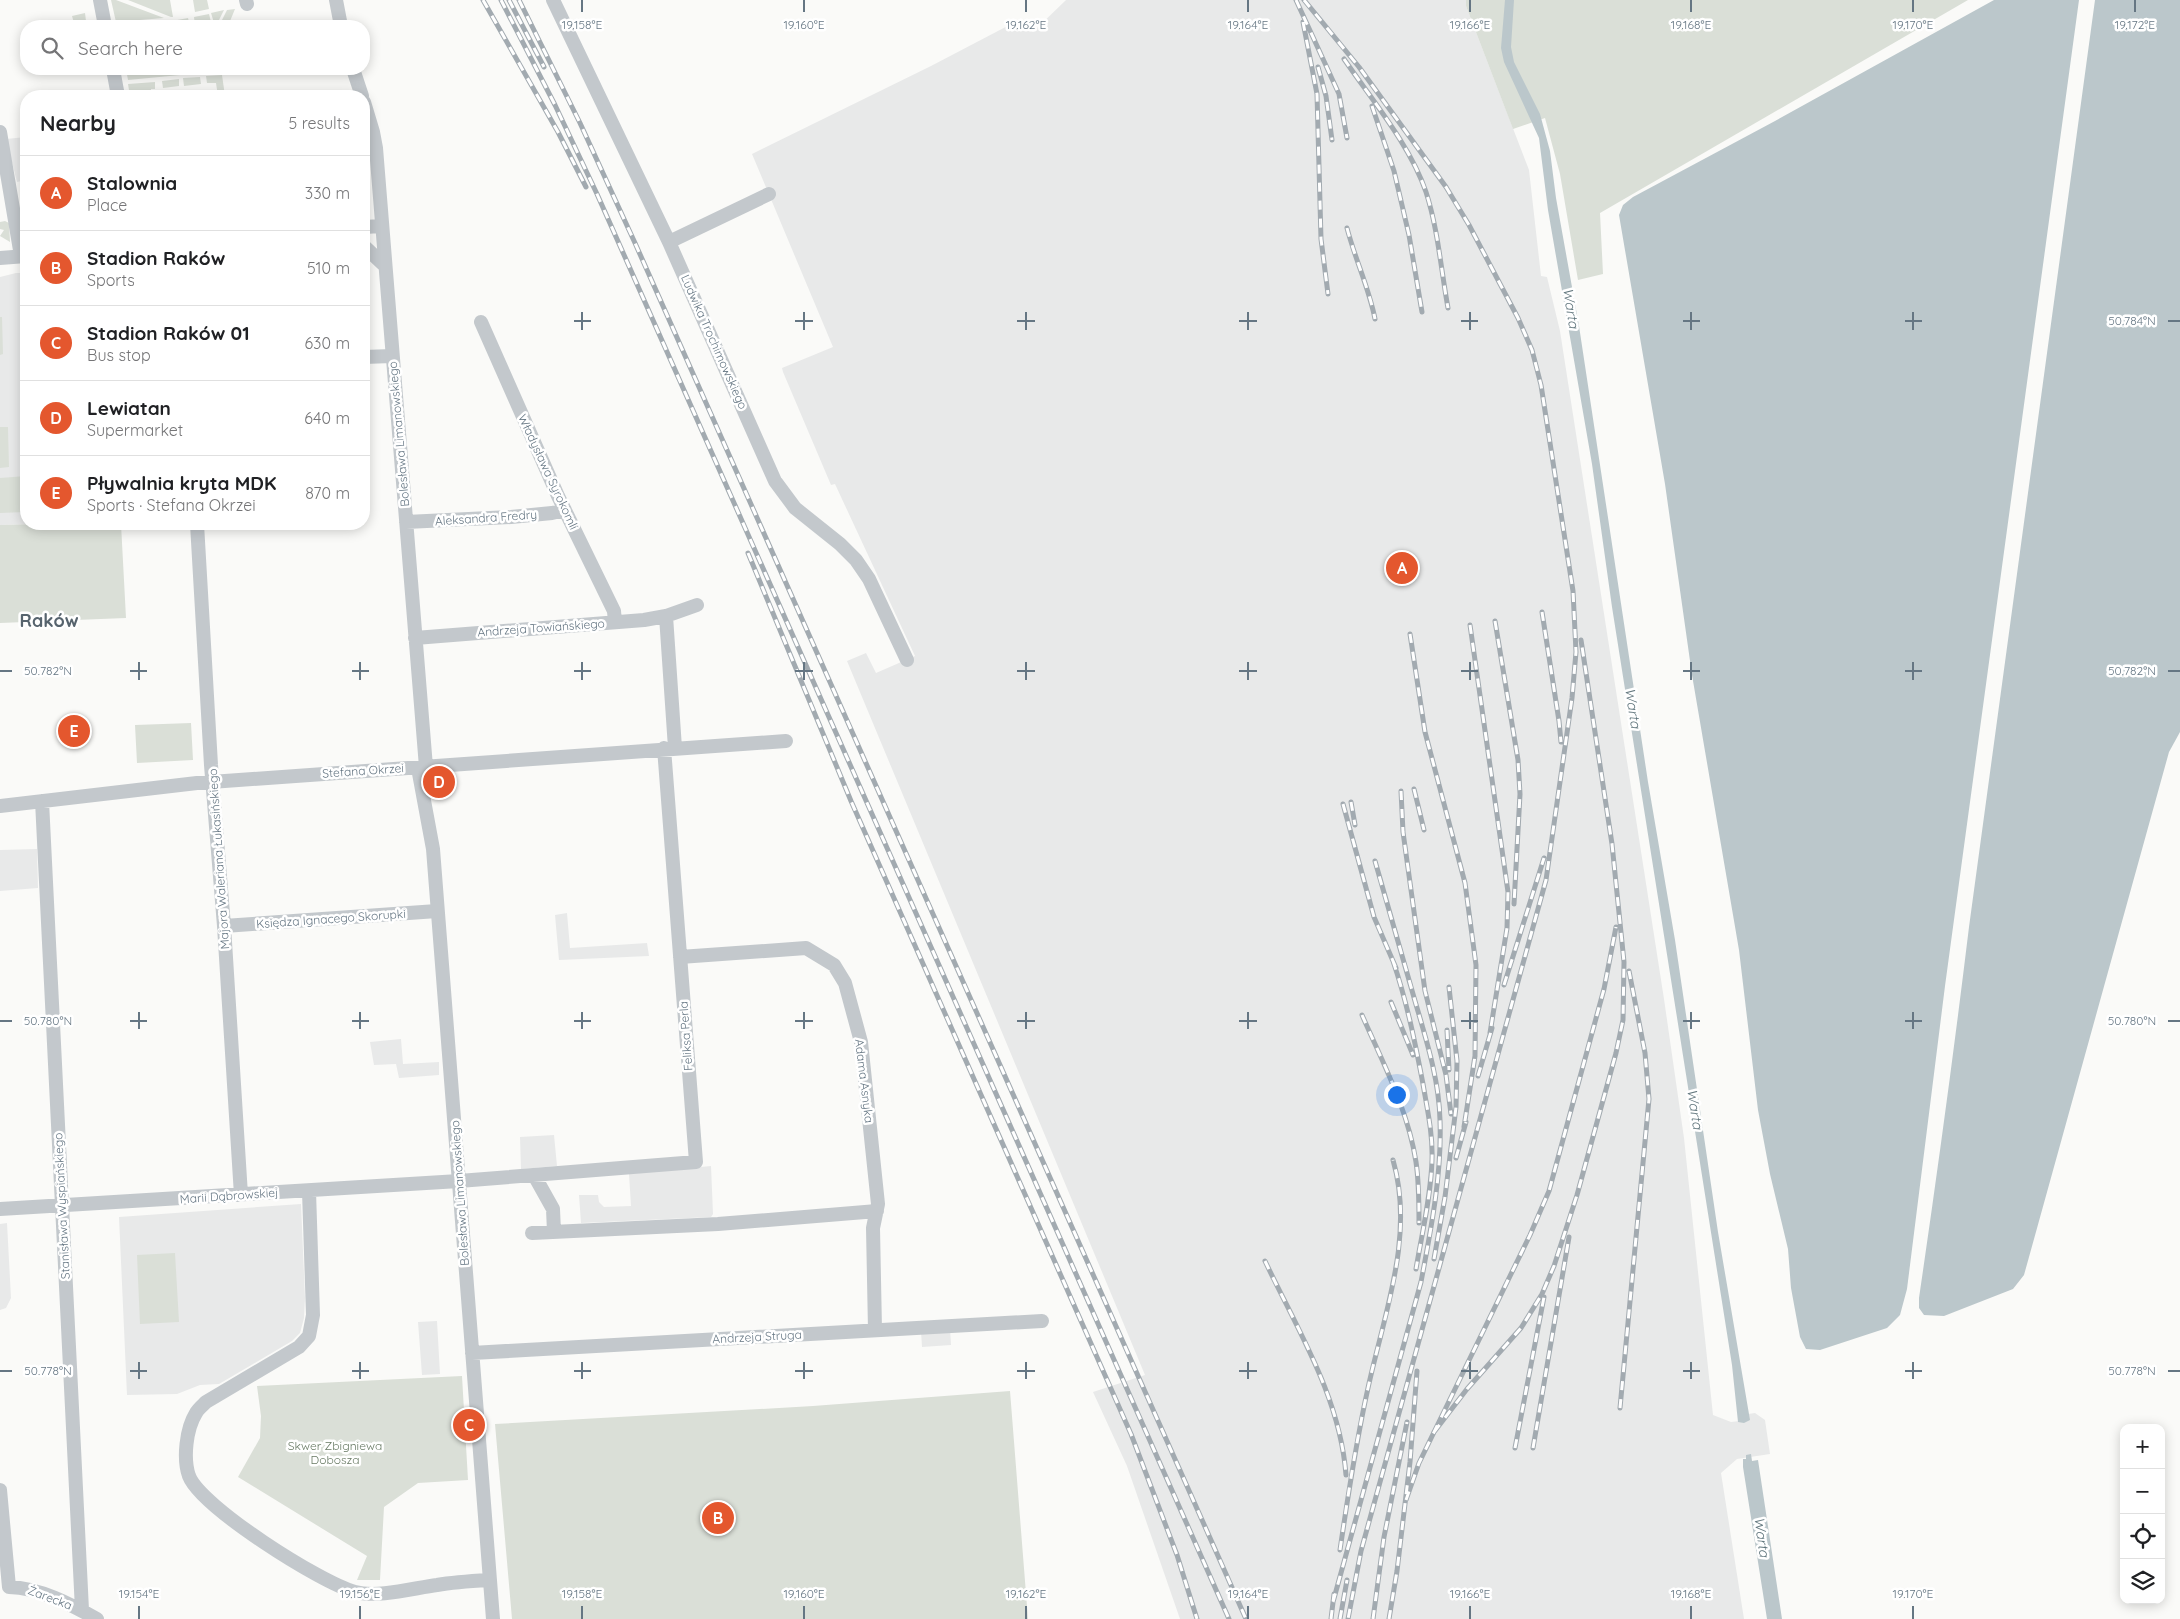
<!DOCTYPE html>
<meta charset="utf-8">
<style>
body{margin:0;font-family:Quicksand,sans-serif;background:#f6f6f6;color:#202124}
.controls{position:absolute;right:15px;bottom:15px;display:grid;overflow:hidden;border-radius:10px;box-shadow:0 2px 12px #0003}
.controls button{width:45px;height:45px;display:grid;place-items:center;padding:0;border:0;border-bottom:1px solid #e0e0e0;background:#fff;color:#202124;font:25px sans-serif}
.you{position:absolute;left:1396px;top:1094px;width:18px;height:18px;margin:-12px;border:4px solid #fff;border-radius:50%;background:#1a73e8;box-shadow:0 0 0 8px #1a73e833}
.badge{display:grid;place-items:center;width:32px;height:32px;border-radius:50%;background:#e4572e;color:#fff;font-size:16px;font-weight:700}
.pin{position:absolute;translate:-50% -50%;border:2px solid #fff;box-shadow:0 1px 5px #0006}
.list{margin:0;padding:0;list-style:none}
h2{display:flex;justify-content:space-between;align-items:center;height:65px;margin:0;padding:0 20px;font-size:21px}
h2 small{font-size:16px;font-weight:400;color:#757577}
.list li{display:grid;grid-template-columns:32px 1fr auto;gap:15px;align-items:center;box-sizing:border-box;height:75px;padding:0 20px;border-top:1px solid #e0e0e0}
.list b{display:block;font-size:19px;white-space:nowrap}
.list p{margin:0;font-size:16px;white-space:nowrap;color:#757577}
.list em{font-size:16px;font-style:normal;color:#757577}
.icon{flex:none;width:28px;height:28px;fill:none;stroke:currentColor;stroke-width:2;stroke-linecap:round;stroke-linejoin:round}
.map{position:relative;flex:none;width:2180px;height:1619px;overflow:hidden}
.search{position:absolute;background:#fff;box-shadow:0 2px 12px #0003;left:20px;top:20px;width:350px;height:55px;display:flex;align-items:center;gap:12px;box-sizing:border-box;padding:0 18px;border-radius:20px;color:#757577;font-size:19px}
.panel{position:absolute;background:#fff;box-shadow:0 2px 12px #0003;left:20px;top:90px;width:350px;height:440px;border-radius:20px}
.map>svg:first-child{display:block}
.built{fill:#e8e9e9}
.green{fill:#dadfd7}
.water{fill:#bbc7cb}
.lines{fill:none;stroke-linecap:round;stroke-linejoin:round}
.minor{stroke:#c3c8cc;stroke-width:14}
.rail-casing{stroke:#a2aab0;stroke-width:5}
.rail{stroke:#fff;stroke-width:3;stroke-dasharray:9;stroke-linecap:butt}
.ticks{fill:none;stroke:#657683;stroke-width:2}
.labels{text-anchor:middle;stroke-width:5;stroke-linejoin:round;paint-order:stroke}
.street-label{font-size:12px;fill:#657683;stroke:#fff}
.park-label{font-size:12px;fill:#687a64;stroke:#fff}
.water-label{font-size:14px;font-style:italic;fill:#60757c;stroke:#fff}
.district-label{font-size:18px;font-weight:bold;fill:#57646e;stroke:#fff}
.ticks-label{font-size:12px;text-anchor:middle;fill:#657683;stroke:#fff;stroke-width:5;stroke-linejoin:round;paint-order:stroke}
</style>
<div class="map">
<svg width="2180" height="1619" viewBox="0 0 2180 1619">
<rect width="100%" height="100%" fill="#fafaf8"/>
<path class="built" d="M1066 0H1466V6L1529 170 1541 276 1547 277 1560 331 1664 999 1684 1138 1713 1415 1731 1422 1748 1420V1414L1755 1413 1765 1420 1770 1454 1737 1459 1721 1473 1744 1619H1180L1127 1466 1093 1392 1145 1375 847 661 866 653 876 673 915 656 835 484 831 485 783 372 782 368 833 347 752 154 931 66 1021 19 1033 32Z
M26 137V180L17 182 6 139Z
M16 273H26V524H38L0 525V277Z
M37 849 38 888 0 891V850Z
M567 913 570 948 647 943 649 956 559 960 555 915Z
M401 1039 403 1064 439 1062V1075L399 1078 396 1064 374 1065 370 1042Z
M554 1135 557 1166 521 1169 520 1137Z
M711 1166 713 1214 711 1217 581 1223 579 1195H598L599 1202 604 1207 631 1206 629 1174Z
M301 1204 305 1298 304 1318 300 1333 292 1341 219 1384 200 1385 177 1394 127 1395 119 1217Z
M7 1223 11 1298 6 1308 0 1310V1224Z
M437 1321 440 1374 422 1375 418 1322Z
M950 1329 951 1345 922 1347 921 1331Z"/>
<path class="green" d="M111 0H116L164 18 116 22Z
M128 0H170L173 17H171Z
M193 0H207L209 9 195 12Z
M1466 0H1968L1600 213 1603 274 1578 280 1560 174 1545 118 1513 129 1466 6Z
M235 9 228 26H219L227 10Z
M224 10 216 26H215L211 13Z
M85 13 86 21 74 23 72 16Z
M209 14 212 26H195L194 17Z
M188 18 190 26H173L172 21Z
M126 69H221L222 71 128 80Z
M222 75 225 96H218L216 83H207L206 76Z
M200 77 201 84 184 86 183 78Z
M179 79V86L163 88 162 81Z
M155 82V89H151V96H130L128 84Z
M5 221 9 223 10 242 0 236 4 230 0 229V222Z
M0 317H2L3 354 0 355Z
M0 427H8L9 467 0 468Z
M26 476V512L0 513V478Z
M38 524H121L126 618 0 623V525Z
M191 723 193 760 137 763 135 725Z
M175 1253 179 1322 140 1324 137 1255Z
M462 1376 468 1480 418 1483 384 1507 380 1580H357L367 1556 238 1477 260 1438 261 1416 257 1386Z
M1010 1391 1028 1619H512L495 1424 813 1406Z"/>
<path class="water" d="M1505 0H1514L1511 47 1514 62 1540 114 1550 151 1556 198 1579 326 1648 782 1675 940 1718 1232 1750 1420 1744 1423 1738 1422 1732 1365 1612 607 1592 464 1548 210 1539 138 1504 62 1501 48Z
M1994 0H2079L1945 986 1907 1289 1900 1315 1887 1328 1820 1350 1806 1349 1800 1337 1791 1288 1788 1249 1770 1174 1758 1110 1739 950 1692 675 1665 484 1619 215 1623 205 1633 197 1775 121Z
M2095 0H2180V732L2169 752 2024 1275 2013 1289 1944 1316 1924 1315 1919 1308V1298C1937 1175 1954 1051 1969 927Z
M1751 1454 1752 1461 1758 1460 1782 1619H1767L1743 1467V1459H1746V1455Z"/>
<g class="lines">
<path class="minor" d="M100 0 105 26
M246 0 247 4
M336 0 341 26
M553 0 669 242 775 481 795 508 840 544 856 560 869 579 907 660
M113 69 118 96
M353 69 362 96
M364 102 373 132 376 148 426 767
M0 132 21 256
M364 227 382 226
M669 242 769 194
M364 246 385 266
M0 258 26 256
M481 322 558 496 614 611 615 622
M364 357 392 356
M406 522 511 517 552 513 565 510
M197 524 211 765 224 926 241 1195
M666 616 675 748
M415 638 644 620 666 616 697 605
M418 768 433 849 493 1619
M42 801 82 1610
M0 806 197 783 786 741
M224 926 437 911
M680 957 806 948 834 965 845 983 861 1042 878 1204 873 1228 875 1330
M534 1175 553 1209 554 1232
M309 1191 313 1315 309 1336 299 1347 206 1402C203 1405 198 1409 196 1413 186 1429 183 1459 189 1476 201 1507 321 1583 355 1592 378 1598 414 1588 437 1585 455 1582 473 1581 490 1580
M0 1209 459 1181 696 1162 664 748
M532 1233 718 1224 877 1211
M472 1353 1042 1321
M0 1490 9 1587C40 1588 70 1604 97 1619"/>
<defs>
<path id="rail" d="M483 0 558 132 586 187
M501 0 555 105 597 194 1229 1619
M509 0 544 67
M519 0 580 123 635 243 1246 1619
M1296 0 1339 94 1347 138
M1304 0 1359 67 1446 187 1469 225 1518 318 1532 350 1541 385 1573 591 1576 652 1572 698 1546 880 1361 1551 1348 1619
M1303 22 1317 94 1321 239 1328 294
M1344 59C1372 100 1410 145 1426 192 1438 229 1441 270 1448 308
M1318 67 1326 96 1332 140
M1372 106 1394 171 1409 235 1422 312
M1347 228C1355 259 1369 288 1375 319
M748 553 851 801 1131 1434 1177 1555 1197 1619
M1542 612 1559 721 1561 742
M1495 621 1518 760 1520 794 1514 904
M1470 625 1508 892 1507 928 1490 1033
M1410 634 1425 732 1465 883 1476 965 1475 1056 1464 1127
M1414 789 1424 830
M1401 791 1403 832 1425 991 1446 1075 1451 1114
M1351 802 1355 825
M1343 804 1374 917 1396 968
M1393 961C1407 1002 1415 1042 1423 1084 1427 1108 1433 1134 1432 1160 1431 1196 1422 1233 1416 1269
M1504 985 1544 858
M1391 1002 1413 1055
M1362 1015C1383 1063 1408 1110 1416 1162 1419 1182 1419 1202 1419 1223
M1447 1030 1449 1070
M1478 1076 1492 1028
M1456 1158 1466 1122
M1434 1259 1445 1197 1456 1107 1457 1061 1449 987
M1265 1261C1298 1331 1340 1397 1346 1475
M1620 1408 1649 1099 1645 1053 1629 971
M1434 1432 1467 1389 1521 1328 1542 1294 1554 1266 1577 1195 1616 1053 1623 1020 1624 962 1612 844 1581 640
M1515 1448 1544 1297
M1533 1448 1569 1237
M1406 1500 1419 1463 1530 1235 1549 1191 1604 989 1616 927
M1340 1550C1348 1495 1356 1442 1368 1388 1384 1314 1415 1236 1393 1160
M1333 1602 1421 1282C1431 1229 1442 1174 1440 1120 1439 1079 1426 1039 1415 1001 1402 954 1388 908 1375 861
M1331 1619 1334 1594
M1340 1619 1347 1580
M1373 1619 1384 1537 1407 1422
M1389 1619 1397 1571 1410 1462 1417 1371"/>
</defs>
<use href="#rail" class="rail-casing"/>
<use href="#rail" class="rail"/>
</g>
<path class="ticks" d="M582 0V12M804 0V12M1026 0V12M1248 0V12M1470 0V12M1691 0V12M1913 0V12M2135 0V12M582 312V330M804 312V330M1026 312V330M1248 312V330M1470 312V330M1691 312V330M1913 312V330M574 321H591M795 321H813M1017 321H1035M1239 321H1257M1461 321H1478M1683 321H1700M1905 321H1922M2168 321H2180M139 662V680M360 662V680M582 662V680M804 662V680M1026 662V680M1248 662V680M1470 662V680M1691 662V680M1913 662V680M0 671H12M130 671H147M352 671H369M574 671H591M795 671H813M1017 671H1035M1239 671H1257M1461 671H1478M1683 671H1700M1905 671H1922M2168 671H2180M139 1012V1029M360 1012V1029M582 1012V1029M804 1012V1029M1026 1012V1029M1248 1012V1029M1470 1012V1029M1691 1012V1029M1913 1012V1029M0 1021H12M130 1021H147M352 1021H369M574 1021H591M795 1021H813M1017 1021H1035M1239 1021H1257M1461 1021H1478M1683 1021H1700M1905 1021H1922M2168 1021H2180M139 1362V1379M360 1362V1379M582 1362V1379M804 1362V1379M1026 1362V1379M1248 1362V1379M1470 1362V1379M1691 1362V1379M1913 1362V1379M0 1371H12M130 1371H147M352 1371H369M574 1371H591M795 1371H813M1017 1371H1035M1239 1371H1257M1461 1371H1478M1683 1371H1700M1905 1371H1922M2168 1371H2180M139 1606V1619M360 1606V1619M582 1606V1619M804 1606V1619M1026 1606V1619M1248 1606V1619M1470 1606V1619M1691 1606V1619M1913 1606V1619"/>
<g class="labels">
<g class="street-label">
<text transform="translate(714 342) rotate(66)" y="4">Ludwika Trochimowskiego</text>
<text transform="translate(399 434) rotate(-95)" y="4">Bolesława Limanowskiego</text>
<text transform="translate(548 472) rotate(65)" y="4">Władysława Syrokomli</text>
<text transform="translate(486 518) rotate(-4)" y="4">Aleksandra Fredry</text>
<text transform="translate(541 628) rotate(-4)" y="4">Andrzeja Towiańskiego</text>
<text transform="translate(363 771) rotate(-4)" y="4">Stefana Okrzei</text>
<text transform="translate(219 859) rotate(-94)" y="4">Majora Waleriana Łukasińskiego</text>
<text transform="translate(331 919) rotate(-4)" y="4">Księdza Ignacego Skorupki</text>
<text transform="translate(686 1036) rotate(-94)" y="4">Feliksa Perla</text>
<text transform="translate(864 1081) rotate(83)" y="4">Adama Asnyka</text>
<text transform="translate(460 1193) rotate(-94)" y="4">Bolesława Limanowskiego</text>
<text transform="translate(229 1196) rotate(-4)" y="4">Marii Dąbrowskiej</text>
<text transform="translate(62 1206) rotate(-93)" y="4">Stanisława Wyspiańskiego</text>
<text transform="translate(757 1337) rotate(-3)" y="4">Andrzeja Struga</text>
<text transform="translate(50 1598) rotate(21)" y="4">Żarecka</text>
</g>
<g class="park-label">
<text x="335" y="1450">Skwer Zbigniewa<tspan x="335" dy="14">Dobosza</tspan></text>
</g>
<g class="water-label">
<text transform="translate(1571 308) rotate(81)" y="5">Warta</text>
<text transform="translate(1633 708) rotate(81)" y="5">Warta</text>
<text transform="translate(1695 1109) rotate(81)" y="5">Warta</text>
<text transform="translate(1762 1537) rotate(82)" y="5">Warta</text>
</g>
<g class="district-label">
<text x="49" y="627">Raków</text>
</g>
</g>
<g class="ticks-label">
<text x="582" y="29">19.158°E</text>
<text x="804" y="29">19.160°E</text>
<text x="1026" y="29">19.162°E</text>
<text x="1248" y="29">19.164°E</text>
<text x="1470" y="29">19.166°E</text>
<text x="1691" y="29">19.168°E</text>
<text x="1913" y="29">19.170°E</text>
<text x="2135" y="29">19.172°E</text>
<text x="2132" y="325">50.784°N</text>
<text x="48" y="675">50.782°N</text>
<text x="2132" y="675">50.782°N</text>
<text x="48" y="1025">50.780°N</text>
<text x="2132" y="1025">50.780°N</text>
<text x="48" y="1375">50.778°N</text>
<text x="2132" y="1375">50.778°N</text>
<text x="139" y="1598">19.154°E</text>
<text x="360" y="1598">19.156°E</text>
<text x="582" y="1598">19.158°E</text>
<text x="804" y="1598">19.160°E</text>
<text x="1026" y="1598">19.162°E</text>
<text x="1248" y="1598">19.164°E</text>
<text x="1470" y="1598">19.166°E</text>
<text x="1691" y="1598">19.168°E</text>
<text x="1913" y="1598">19.170°E</text>
</g>
</svg>
<div class="controls">
<button>+</button>
<button>−</button>
<button><svg class="icon" aria-label="locate" viewBox="0 0 24 24"><circle cx="12" cy="12" r="6"/><path d="M12 2v4M12 18v4M2 12h4M18 12h4"/></svg></button>
<button><svg class="icon" aria-label="layers" viewBox="0 0 24 24"><path d="M12 4l9 5-9 5-9-5zM3 14l9 5 9-5"/></svg></button>
</div>
<div class="you"></div>
<div class="pin badge" style="left:1402px;top:568px">A</div>
<div class="pin badge" style="left:718px;top:1518px">B</div>
<div class="pin badge" style="left:469px;top:1425px">C</div>
<div class="pin badge" style="left:439px;top:782px">D</div>
<div class="pin badge" style="left:74px;top:731px">E</div>
<div class="search"><svg class="icon" aria-label="search" viewBox="0 0 24 24"><circle cx="10" cy="10" r="6"/><path d="M15 15l6 6"/></svg>Search here</div>
<section class="panel">
<h2>Nearby<small>5 results</small></h2>
<ul class="list">
<li><span class="badge">A</span><div><b>Stalownia</b><p>Place</p></div><em>330 m</em></li>
<li><span class="badge">B</span><div><b>Stadion Raków</b><p>Sports</p></div><em>510 m</em></li>
<li><span class="badge">C</span><div><b>Stadion Raków 01</b><p>Bus stop</p></div><em>630 m</em></li>
<li><span class="badge">D</span><div><b>Lewiatan</b><p>Supermarket</p></div><em>640 m</em></li>
<li><span class="badge">E</span><div><b>Pływalnia kryta MDK</b><p>Sports · Stefana Okrzei</p></div><em>870 m</em></li>
</ul>
</section>
</div>
